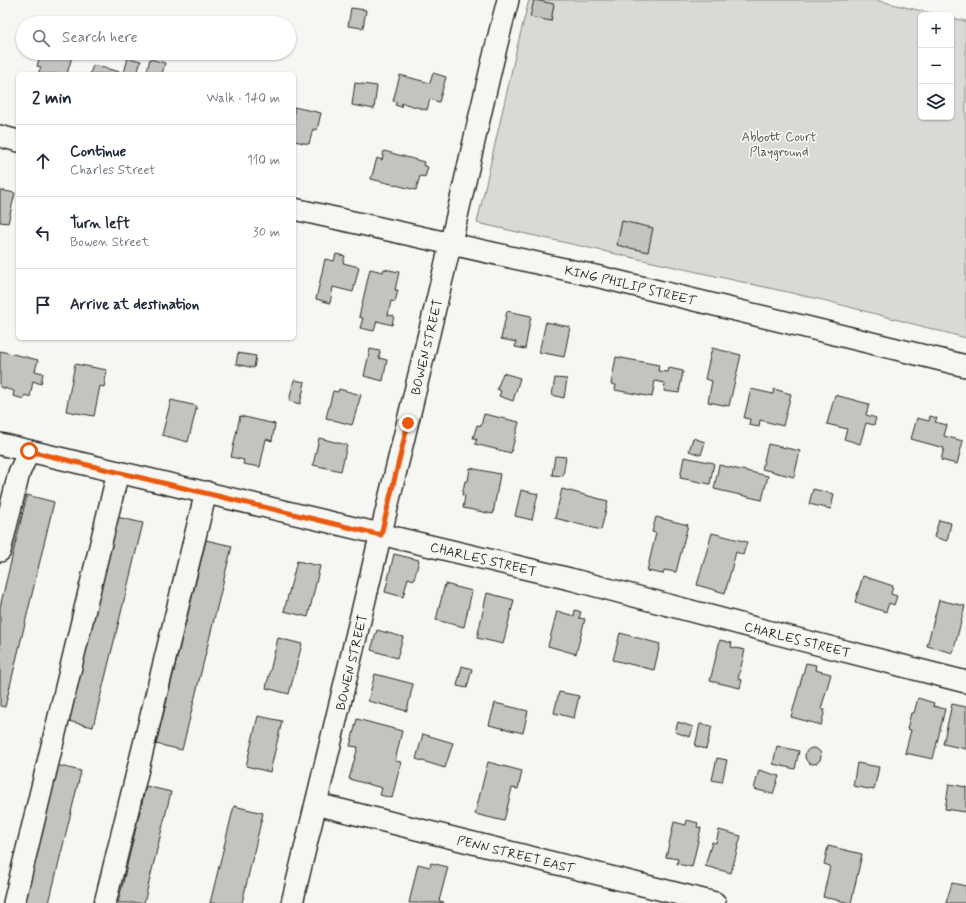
<!DOCTYPE html>
<meta charset="utf-8">
<style>
body{margin:0;font-family:Mynerve,sans-serif;background:#f6f6f7;color:#1f2937}
.controls{position:absolute;right:12px;top:12px;display:grid;overflow:hidden;border-radius:6px;box-shadow:0 1px 3px #0004}
.controls button{width:36px;height:36px;display:grid;place-items:center;padding:0;border:0;border-bottom:1px solid #e0e1e3;background:#fff;color:#1f2937;font:20px sans-serif}
.stop{position:absolute;width:12px;height:12px;margin:-9px;border:3px solid #ea580c;border-radius:50%;background:#fff}
.stop.end{background:#ea580c;border-color:#fff;box-shadow:0 1px 4px #0008}
.list{margin:0;padding:0;list-style:none}
h2{display:flex;justify-content:space-between;align-items:center;height:52px;margin:0;padding:0 16px;font-size:17px}
h2 small{font-size:13px;font-weight:400;color:#747a83}
.list li{display:grid;grid-template-columns:26px 1fr auto;gap:12px;align-items:center;box-sizing:border-box;height:72px;padding:0 16px;border-top:1px solid #e0e1e3}
.list b{display:block;font-size:15px;white-space:nowrap}
.list p{margin:0;font-size:13px;white-space:nowrap;color:#747a83}
.list em{font-size:13px;font-style:normal;color:#747a83}
.icon{flex:none;width:22px;height:22px;fill:none;stroke:currentColor;stroke-width:2;stroke-linecap:round;stroke-linejoin:round}
.map{position:relative;flex:none;width:966px;height:903px;overflow:hidden}
.search{position:absolute;background:#fff;box-shadow:0 1px 3px #0004;left:16px;top:16px;width:280px;height:44px;display:flex;align-items:center;gap:10px;box-sizing:border-box;padding:0 14px;border-radius:22px;color:#747a83;font-size:15px}
.panel{position:absolute;background:#fff;box-shadow:0 1px 3px #0004;left:16px;top:72px;width:280px;height:268px;border-radius:6px}
.map>svg:first-child{display:block}
.green{fill:#d9d9d5;stroke:#828280}
.building{fill:#c3c3c0;stroke:#2b2b2b}
.lines{fill:none;stroke-linecap:round;stroke-linejoin:round}
.minor-casing{stroke:#2b2b2b;stroke-width:24}
.minor{stroke:#f6f6f2;stroke-width:21}
.route{stroke:#ea580c;stroke-width:5}
.labels{text-anchor:middle;stroke-width:3.5;stroke-linejoin:round;paint-order:stroke}
.park-label{font-size:13px;fill:#565656;stroke:#f6f6f2}
.street-label{font-size:13px;fill:#2b2b2b;stroke:#f6f6f2}
</style>
<div class="map">
<svg width="966" height="903" viewBox="0 0 966 903">
<rect width="100%" height="100%" fill="#f6f6f2"/>
<filter id="ink" filterUnits="userSpaceOnUse"><feTurbulence type="fractalNoise" baseFrequency=".025" numOctaves="2"/><feDisplacementMap in="SourceGraphic" scale="8" xChannelSelector="R" yChannelSelector="G"/><feConvolveMatrix kernelMatrix="1 2 1 2 8 2 1 2 1" color-interpolation-filters="sRGB"/></filter>
<g filter="url(#ink)">
<path class="green" d="M529 0H875L939 15H921V117H951V18L966 21V338L823 300 477 223 518 43Z"/>
<path class="building" d="M534 0 554 4 551 21 530 17Z
M351 8 366 10 363 28 348 26Z
M41 53H73L67 74H38L41 67 37 66Z
M128 58 141 61 137 74H90L93 65 124 73Z
M150 59 165 63 162 74H146Z
M433 73 446 77 439 102 430 99 427 110 402 103 401 107 395 105 397 102 393 101 400 75 430 83Z
M355 83 377 86 374 109 352 105Z
M294 107 321 113 317 130 313 129 309 144 294 141Z
M384 151 424 162 423 165 428 167 425 177 420 176 416 190 371 179 377 158 382 160Z
M0 190 15 193 8 223 0 222Z
M622 221 653 228 648 252 617 245Z
M336 254 345 256 343 263 359 267 353 292 333 287 330 303 316 299 325 259 334 261Z
M370 269 383 272 384 269 399 272 395 290H398L395 302 391 301 388 315 394 316 392 325 377 321 374 331 360 328 363 318 359 317Z
M507 311 531 316 525 349 515 347 516 342 501 339Z
M546 322 570 327 564 357 539 352Z
M712 348 741 355 729 406 708 402 712 381 705 379Z
M370 349 380 351 379 358 387 360 383 381 364 376Z
M0 351 38 360 35 371 43 373 41 384 33 381 30 397 25 395 24 399 13 396 14 391 0 387Z
M238 353 256 356 254 368 236 364Z
M616 357 659 365 658 371 668 372 669 368 683 371 679 393 664 391 665 383 655 381 652 397 615 390 616 385 611 384Z
M75 364 107 370 104 387 100 386 94 416 66 411Z
M503 373 520 378 513 401 499 396 501 391 497 389Z
M555 378 567 379 564 398 552 395Z
M294 380 305 382 300 404 289 401Z
M339 389 361 395 352 425 326 418 333 391 338 392Z
M751 389 773 394 774 389 791 394 783 426 760 420 759 427 749 425 750 419 744 418Z
M835 395 869 404 866 415 876 418 874 425 866 423 860 444 844 439 847 429 827 424Z
M171 400 197 406 188 442 162 435Z
M484 414 519 422 511 453 475 444 477 439 473 438 477 425 481 426Z
M240 416 275 424 272 441 266 439 260 467 243 464 244 460 231 457Z
M930 416 937 418 935 422 947 425 944 436 963 441 957 464 941 460 944 448 911 439 917 418 929 421Z
M319 438 347 445 341 471 313 465Z
M693 438 705 442 701 455 689 451Z
M768 444 800 451 794 477 762 469Z
M555 456 566 457 563 476 552 475Z
M684 457 714 463 710 484 680 478Z
M719 465 768 476 762 500 714 489Z
M470 468 500 474 493 514 463 508 465 496 462 495 465 481H468Z
M562 489 608 501 601 530 555 518Z
M813 489 834 494 831 509 809 504Z
M521 490 538 494 532 520 515 516Z
M27 495 54 502 5 707 0 706V607Z
M117 517 143 523 93 727 68 721Z
M656 517 688 525 676 572 664 570 663 574 647 571 656 533 652 532Z
M939 520 951 523 947 541 934 537Z
M712 533 747 542 743 555 736 552 725 593 697 585Z
M206 540 232 546 182 750 156 744Z
M394 554 419 560 414 580 408 578 403 597 385 592Z
M297 561 320 566 308 617 284 611Z
M863 576 893 586 891 594 897 596 894 605 889 603 886 612 855 602Z
M445 584 472 591 464 627 436 620Z
M487 593 514 600 503 644 477 638Z
M939 600 965 606 953 653 927 646Z
M575 610 581 612 579 618 585 619 576 654 548 646 557 611 574 616Z
M377 630 403 637 397 658 371 650Z
M620 633 660 644 654 670 613 660Z
M278 638 302 644 289 694 266 688Z
M720 640 732 643 731 647 745 650 738 679 742 680 740 688 710 681Z
M806 663 816 665 815 670 831 674 821 709 825 710 821 725 791 717Z
M462 666 472 669 467 688 457 686Z
M375 674 413 684 407 711 368 701Z
M559 692 579 696 574 718 554 713Z
M918 698 934 703 933 706 945 709 933 759 905 753 911 730 907 729 911 713H914Z
M495 703 528 711 523 733 489 725Z
M952 704 966 707V749L943 744Z
M258 716 282 721 270 772 246 766Z
M357 719 402 731 395 761 401 762 392 798 380 795 382 788 349 779 358 747 350 746Z
M678 722 693 727 690 737 675 732Z
M700 724 712 726 706 749 695 746Z
M423 734 453 743 445 768 416 759Z
M777 746 799 751 795 769 773 764Z
M805 756a8 8 0 1 1 16 0a8 8 0 1 1-16 0Z
M717 758 727 760 722 782 712 780Z
M488 762 522 771 518 789 512 788 504 821 475 814Z
M857 763 879 767 874 790 853 786Z
M56 765 81 771 49 903H22Z
M759 770 779 776 773 794 754 789Z
M949 784 966 787V812L945 809Z
M146 786 171 792 144 903H118Z
M234 806 263 813 242 903H210Z
M687 820 698 823 697 827 701 828 692 867 677 864 678 859 666 857 674 822 686 825Z
M719 830 741 836 731 873 705 866 712 842 716 843Z
M828 846 862 854 851 903 823 897 830 866 824 864Z
M431 863 448 867 439 901 444 902 443 903H409L418 864 430 867Z
M952 883 966 886V903H946Z"/>
<g class="lines">
<defs>
<g id="minor">
<path d="M0 136 18 141"/>
<path id="s1" d="M294 209 600 277 966 366"/>
<path id="s2" d="M0 444 570 579 778 634 966 682"/>
<path d="M0 551 19 473 29 451"/>
<path id="s3" d="M316 804 715 903"/>
<path d="M14 903 118 472"/>
<path d="M105 903 206 492"/>
<path id="s4" d="M292 903C346 686 397 468 449 250 469 167 486 83 508 0"/>
</g>
</defs>
<use href="#minor" class="minor-casing"/>
<use href="#minor" class="minor"/>
</g>
</g>
<g class="lines" filter="url(#ink)">
<path class="route" d="M29 451 381 535 408 423"/>
</g>
<g class="labels">
<g class="park-label">
<text x="779" y="141">Abbott Court<tspan x="779" dy="15">Playground</tspan></text>
</g>
<g class="street-label">
<text dy="5" stroke="none"><textPath href="#s1" startOffset="345">KING PHILIP STREET</textPath></text>
<text dy="5" stroke="none"><textPath href="#s4" startOffset="572">BOWEN STREET</textPath></text>
<text dy="5" stroke="none"><textPath href="#s2" startOffset="497">CHARLES STREET</textPath></text>
<text dy="5" stroke="none"><textPath href="#s2" startOffset="821">CHARLES STREET</textPath></text>
<text dy="5" stroke="none"><textPath href="#s4" startOffset="248">BOWEN STREET</textPath></text>
<text dy="5" stroke="none"><textPath href="#s3" startOffset="206">PENN STREET EAST</textPath></text>
</g>
</g>
</svg>
<div class="controls">
<button>+</button>
<button>−</button>
<button><svg class="icon" aria-label="layers" viewBox="0 0 24 24"><path d="M12 4l9 5-9 5-9-5zM3 14l9 5 9-5"/></svg></button>
</div>
<div class="stop" style="left:29px;top:451px"></div>
<div class="stop end" style="left:408px;top:423px"></div>
<div class="search"><svg class="icon" aria-label="search" viewBox="0 0 24 24"><circle cx="10" cy="10" r="6"/><path d="M15 15l6 6"/></svg>Search here</div>
<section class="panel">
<h2>2 min<small>Walk · 140 m</small></h2>
<ul class="list">
<li><svg class="icon" aria-label="ahead" viewBox="0 0 24 24"><path d="M12 20V5M6 11l6-6 6 6"/></svg><div><b>Continue</b><p>Charles Street</p></div><em>110 m</em></li>
<li><svg class="icon" aria-label="left" viewBox="0 0 24 24"><path d="M17 20v-9H6M10 6l-5 5 5 5"/></svg><div><b>Turn left</b><p>Bowen Street</p></div><em>30 m</em></li>
<li><svg class="icon" aria-label="arrive" viewBox="0 0 24 24"><path d="M6 21V4h12l-3 4 3 4H6"/></svg><div><b>Arrive at destination</b></div></li>
</ul>
</section>
</div>
